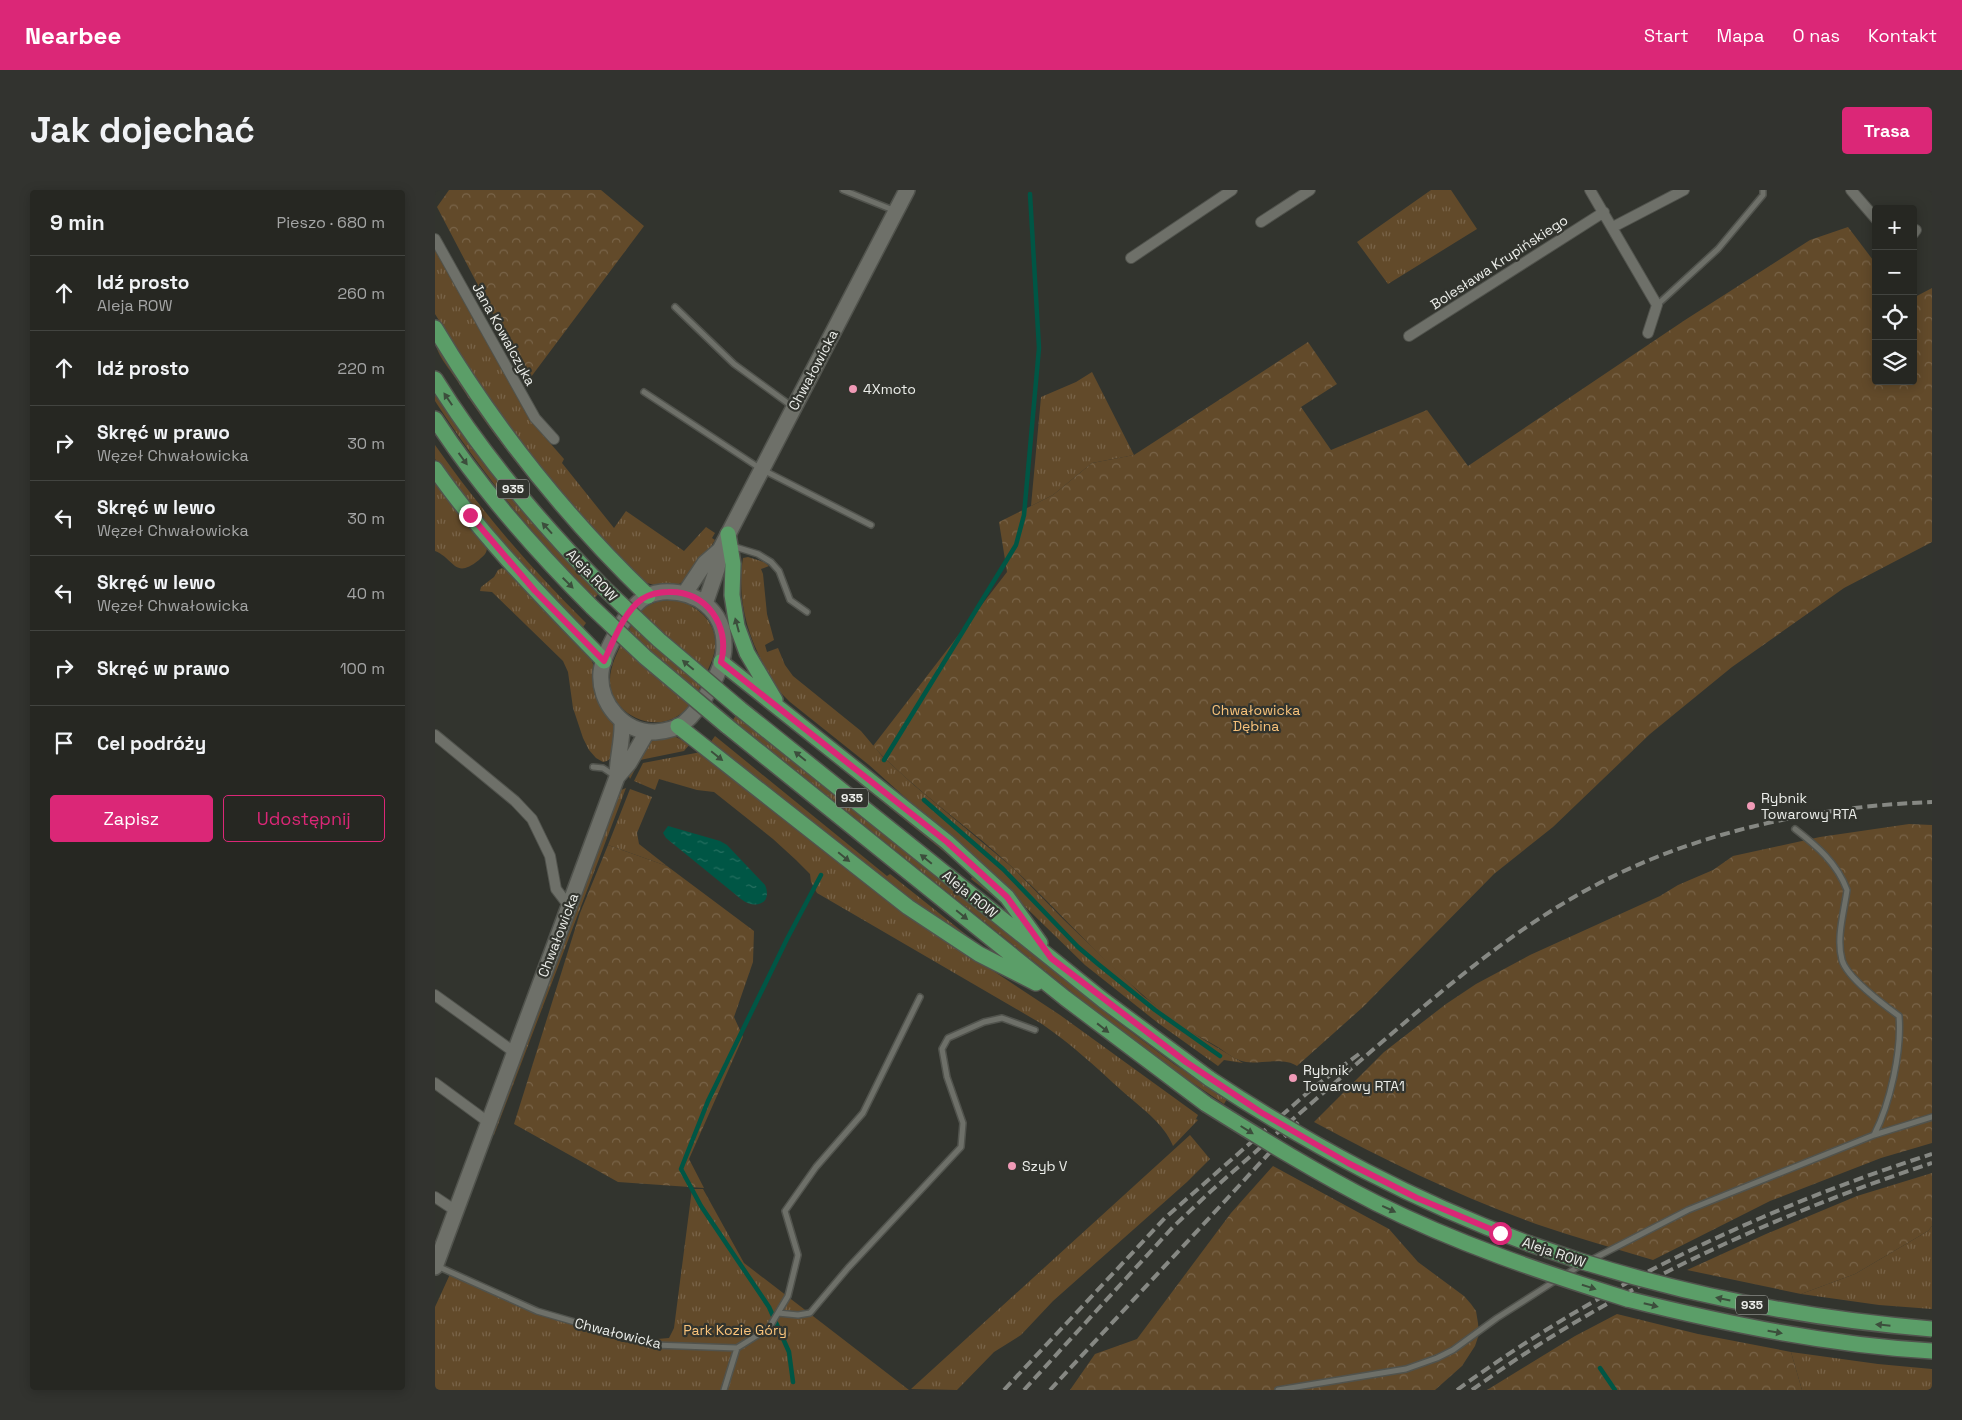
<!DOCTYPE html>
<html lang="pl">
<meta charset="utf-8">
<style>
body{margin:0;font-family:"Space Grotesk",sans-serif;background:#32332f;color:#f1f3f6}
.controls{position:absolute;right:15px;top:15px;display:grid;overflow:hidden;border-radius:5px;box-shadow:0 2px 12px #0003}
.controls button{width:45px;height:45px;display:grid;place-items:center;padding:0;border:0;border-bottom:1px solid #424440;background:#262722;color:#f1f3f6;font:25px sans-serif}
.stop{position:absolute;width:15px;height:15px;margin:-11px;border:4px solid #db2777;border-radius:50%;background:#fff}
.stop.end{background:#db2777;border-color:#fff;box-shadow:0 1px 5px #0008}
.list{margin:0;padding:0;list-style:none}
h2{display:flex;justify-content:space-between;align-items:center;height:65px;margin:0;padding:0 20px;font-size:21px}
h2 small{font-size:16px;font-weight:400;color:#a4a5a5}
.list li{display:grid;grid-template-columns:32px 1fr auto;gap:15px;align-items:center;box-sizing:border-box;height:75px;padding:0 20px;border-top:1px solid #424440}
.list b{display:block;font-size:19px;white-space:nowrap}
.list p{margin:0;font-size:16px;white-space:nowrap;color:#a4a5a5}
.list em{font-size:16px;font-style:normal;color:#a4a5a5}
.actions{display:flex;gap:10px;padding:15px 20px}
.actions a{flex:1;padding:11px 0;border:1px solid #db2777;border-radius:5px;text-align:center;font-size:18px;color:#db2777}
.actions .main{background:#db2777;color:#fff}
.icon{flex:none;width:28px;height:28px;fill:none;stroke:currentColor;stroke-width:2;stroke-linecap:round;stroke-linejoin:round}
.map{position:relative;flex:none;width:1497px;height:1200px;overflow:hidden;border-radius:5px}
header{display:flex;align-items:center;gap:30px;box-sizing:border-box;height:70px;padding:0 25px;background:#db2777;color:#fff}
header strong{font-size:24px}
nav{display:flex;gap:28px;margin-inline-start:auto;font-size:18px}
.intro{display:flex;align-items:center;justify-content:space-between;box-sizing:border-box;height:120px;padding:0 30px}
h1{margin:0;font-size:35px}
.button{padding:12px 22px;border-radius:5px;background:#db2777;color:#fff;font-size:18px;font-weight:700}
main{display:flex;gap:30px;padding:0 30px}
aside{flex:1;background:#262722;border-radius:5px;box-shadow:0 2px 12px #0003}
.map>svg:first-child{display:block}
.grass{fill:url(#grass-tufts)}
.forest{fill:url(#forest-crowns)}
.water{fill:url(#water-ripples)}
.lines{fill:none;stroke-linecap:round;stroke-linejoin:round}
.stream{stroke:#005645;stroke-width:4.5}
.lane-casing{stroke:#51534d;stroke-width:8}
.street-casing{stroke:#51534d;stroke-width:12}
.secondary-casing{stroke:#51534d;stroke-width:18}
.primary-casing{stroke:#51534d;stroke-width:18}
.lane{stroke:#6e7069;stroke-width:5}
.street{stroke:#6e7069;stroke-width:10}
.secondary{stroke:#6e7069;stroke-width:15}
.primary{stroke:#5b9e68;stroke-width:15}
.rail{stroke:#868883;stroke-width:4;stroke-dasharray:10 5;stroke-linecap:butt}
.primary-bridge-casing{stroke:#51534d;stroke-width:18;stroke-linecap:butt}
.primary-bridge{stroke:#5b9e68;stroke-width:15}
.oneway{fill:#3c4e3c}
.route{stroke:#db2777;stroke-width:6}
.poi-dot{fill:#f09ab6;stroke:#32342e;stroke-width:2}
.labels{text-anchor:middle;stroke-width:4.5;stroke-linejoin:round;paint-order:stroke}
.shield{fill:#32342e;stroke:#b4b6b2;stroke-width:1}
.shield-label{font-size:12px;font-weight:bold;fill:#eceeea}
.street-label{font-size:14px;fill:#eceeea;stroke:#32342e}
.poi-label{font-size:14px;fill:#eceeea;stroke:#32342e;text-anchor:start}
.park-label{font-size:14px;fill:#f9c37b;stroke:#32342e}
</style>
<header>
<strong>Nearbee</strong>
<nav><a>Start</a><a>Mapa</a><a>O nas</a><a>Kontakt</a></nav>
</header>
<div class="intro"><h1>Jak dojechać</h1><a class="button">Trasa</a></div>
<main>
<aside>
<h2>9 min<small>Pieszo · 680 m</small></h2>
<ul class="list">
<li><svg class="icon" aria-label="ahead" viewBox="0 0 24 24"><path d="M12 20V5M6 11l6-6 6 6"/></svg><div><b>Idź prosto</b><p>Aleja ROW</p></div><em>260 m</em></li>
<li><svg class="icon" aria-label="ahead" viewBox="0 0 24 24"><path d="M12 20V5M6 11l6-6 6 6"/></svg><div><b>Idź prosto</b></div><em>220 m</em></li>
<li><svg class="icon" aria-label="right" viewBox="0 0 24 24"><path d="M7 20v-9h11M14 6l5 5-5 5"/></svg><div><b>Skręć w prawo</b><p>Węzeł Chwałowicka</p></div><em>30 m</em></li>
<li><svg class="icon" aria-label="left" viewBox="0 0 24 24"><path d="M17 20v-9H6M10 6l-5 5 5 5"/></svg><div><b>Skręć w lewo</b><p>Węzeł Chwałowicka</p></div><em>30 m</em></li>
<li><svg class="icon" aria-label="left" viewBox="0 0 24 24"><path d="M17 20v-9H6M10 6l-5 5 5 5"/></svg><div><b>Skręć w lewo</b><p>Węzeł Chwałowicka</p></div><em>40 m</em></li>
<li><svg class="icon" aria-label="right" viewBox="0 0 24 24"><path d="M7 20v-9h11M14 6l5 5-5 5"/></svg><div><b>Skręć w prawo</b></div><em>100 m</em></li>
<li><svg class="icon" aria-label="arrive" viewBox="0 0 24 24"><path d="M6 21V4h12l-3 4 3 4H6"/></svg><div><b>Cel podróży</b></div></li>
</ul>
<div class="actions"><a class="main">Zapisz</a><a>Udostępnij</a></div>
</aside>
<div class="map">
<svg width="1497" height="1200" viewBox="0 0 1497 1200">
<defs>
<pattern id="grass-tufts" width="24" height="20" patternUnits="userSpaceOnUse" patternTransform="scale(1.25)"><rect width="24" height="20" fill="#624a2a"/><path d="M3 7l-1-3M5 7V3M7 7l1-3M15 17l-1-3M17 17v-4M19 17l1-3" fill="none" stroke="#796449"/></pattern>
<pattern id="forest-crowns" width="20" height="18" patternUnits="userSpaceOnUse" patternTransform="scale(1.25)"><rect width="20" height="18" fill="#624a2a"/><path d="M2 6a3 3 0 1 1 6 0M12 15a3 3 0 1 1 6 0" fill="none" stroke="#796449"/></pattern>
<pattern id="water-ripples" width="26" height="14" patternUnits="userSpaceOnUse" patternTransform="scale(1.25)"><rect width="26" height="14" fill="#005645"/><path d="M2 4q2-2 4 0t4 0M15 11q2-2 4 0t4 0" fill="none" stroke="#256f60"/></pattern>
</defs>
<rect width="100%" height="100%" fill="#32342e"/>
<path class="grass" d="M996 0H1016L1042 39 953 94 922 52Z
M0 57 95 227 108 245 129 269 127 273 179 338 191 321 249 361 271 337 280 343 277 348 280 350 258 385 244 394 223 396 212 393 207 390 180 364 118 295 55 211 0 124Z
M0 149 183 385 182 387C123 326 68 261 21 189 14 178 0 163 0 149Z
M657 182 699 265 657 273 618 305 596 316 606 207 641 192Z
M0 203C48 275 102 342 163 404L160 408C101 350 46 282 0 211Z
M0 255C45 319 95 378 151 433L146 440 104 397 17 292 0 269Z
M0 290 52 357C52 364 48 366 44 370 19 390 20 369 0 361Z
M313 367 329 372 334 376 326 379 328 384 332 424 339 450 330 455 332 462 343 458 350 475 358 486 426 541 447 566 480 596 578 678 628 729 708 806 761 845 808 873 789 870 783 876 723 833 650 775 571 698 434 575 355 512 340 497 327 480 330 477C311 443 302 407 308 368Z
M67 378 71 380 156 468 181 544 177 567 172 571 168 572 161 568 154 560 148 548 138 518 133 482 128 471 57 402 45 401 46 397 59 387 63 380Z
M240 410C263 415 283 433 280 458 279 468 274 477 270 486 264 499 259 513 248 522 229 539 200 534 184 515 165 492 180 467 191 445 197 435 201 424 211 417 219 411 230 410 240 410Z
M312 499 494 645 530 676 568 714 536 689 538 685 310 501Z
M301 525 676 827 739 874 792 909 789 914 743 883 673 831 298 530Z
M280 546 452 686 455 684 549 759 467 706 275 553Z
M228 547H241L255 554 249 561 205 570 195 589 193 584 215 551Z
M266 562 463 718 625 825 763 925 761 929 763 930 738 956C729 933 705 917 686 900 661 877 636 854 607 834L382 703 376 692 375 684 361 670 338 649 279 602 262 600 224 589 220 600 199 591 208 573Z
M191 598 59 945 56 944 180 613 186 600Z
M195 599 217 607 202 643 204 654 232 676 173 655Z
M755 945 775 969 752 992 618 1111 586 1145 559 1162 522 1200 476 1199Z
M257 999H268L309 1073 474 1200H0V1117L16 1082 103 1122 187 1152 234 1148 239 1138Z
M1497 1036V1119L1444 1115 1366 1104 1420 1084 1493 1041Z
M1356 1162 1443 1174 1497 1179V1200H1367Z"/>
<path class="forest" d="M14 0H166L209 36 93 191 2 17Z
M1413 37 1441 74V191H1478V108L1497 98V352L1409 398 1297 477 1215 544 1118 637 1059 684 928 817 862 876C849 867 826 874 811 872 799 870 791 862 781 856 775 852 768 849 761 845 691 800 638 734 577 677 532 635 480 601 438 556L572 382 564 332 618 305 657 273 699 265 873 152 902 194 866 217 896 260 992 220 1033 276 1250 130 1375 50Z
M1474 634 1497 635V953L1446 968 1335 1011 1218 1070C1179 1058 1139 1047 1101 1034 1024 1006 951 971 879 932L949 862 1011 814 1041 794 1095 765 1225 706 1243 695 1278 680 1298 666 1385 647Z
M173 655 232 676 319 741 318 772 299 827 308 847 254 969 269 998 183 992 79 934 145 723Z
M838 976 954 1039 983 1072 1029 1106 1036 1114 1041 1121 1043 1133 1044 1144 1040 1156 1027 1176 1000 1200H635L660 1164 702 1149 796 1023Z
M1497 983V1036L1493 1041 1420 1084 1366 1104 1252 1080 1331 1044 1422 1006Z
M1182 1124 1263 1144 1356 1162 1367 1200H1052L1140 1146Z"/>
<path class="water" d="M233 636 285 651 292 655 330 695C338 714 320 720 306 709L231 648 228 643Z"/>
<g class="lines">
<path class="stream" d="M449 570 581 355 589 325 604 158 595 4
M489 610 568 679 643 757 663 774 720 820 785 866
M1165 1178 1180 1200
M358 1192 354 1162 334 1117 266 1016 246 979 273 911 352 749 386 685"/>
<defs>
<path id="lane" d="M408 0 458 20
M1222 115 1283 59 1328 5V0
M240 117 299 174 358 217
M209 202 326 279 436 335
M297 356 323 364 336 372 344 381 355 410 372 422
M158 577 168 578 180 586
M1439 945 1497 927
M1154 1071 1253 1020 1439 945C1455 914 1467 861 1464 826 1449 815 1412 788 1407 770 1401 748 1409 722 1412 700 1402 673 1382 656 1360 639
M2 1076 102 1121 219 1155 302 1158 334 1138 353 1106 363 1065 350 1021 381 977 428 923 485 807
M1130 1085 1146 1075
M343 1123 363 1125 375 1123 413 1078 526 957 528 933 512 887 507 859 513 848 549 832 567 828 600 840
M289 1200 302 1158
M843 1200 971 1179 1002 1168 1018 1160 1062 1128 1123 1089"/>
<path id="street" d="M1155 0 1222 115 1213 143
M1416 0 1441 29
M826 32 875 0
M1178 37 1249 0
M1478 44 1481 40
M0 49 100 228 119 249
M696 68 797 0
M974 146 1169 22
M0 545 80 611 97 629 115 666 121 699 134 716
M0 805 79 862
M0 893 53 932
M0 1007 21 1021"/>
<path id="secondary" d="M227 402C261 400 290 420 289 457 289 479 266 519 249 533 241 539 231 541 220 542 189 543 163 513 166 482 168 464 191 422 206 410 212 405 219 403 227 402Z
M250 403 270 373 285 360 472 0
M270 414 282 379 285 360
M182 587C182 568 188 551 187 531
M0 1077 182 587 194 573 212 542"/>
<path id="primary" d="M0 138C59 237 130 326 213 406
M0 189C48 266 106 334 169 398
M0 229C45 298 99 359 157 417
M0 279C49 349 109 409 169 471
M293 344 298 374 297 405 302 436 312 463 340 510
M286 472 512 652 572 707 605 753
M304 518 668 810 775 889
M243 536 473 717 544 764 601 793
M292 536 630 808 771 914
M1095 1054 1142 1070
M1192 1109C1292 1134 1394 1155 1497 1161"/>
</defs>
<use href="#lane" class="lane-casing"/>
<use href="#street" class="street-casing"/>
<use href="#secondary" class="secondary-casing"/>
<use href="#primary" class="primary-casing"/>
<use href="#lane" class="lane"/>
<use href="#street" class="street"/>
<use href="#secondary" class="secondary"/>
<use href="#primary" class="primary"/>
<path class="rail" d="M569 1200 730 1028 879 897 924 864
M589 1200 738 1037 775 1002C830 953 886 905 941 857 1010 798 1078 739 1159 696 1260 642 1383 616 1497 612
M615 1200 863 932
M1022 1200C1166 1095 1328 1018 1497 964
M1037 1200C1177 1099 1333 1027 1497 973"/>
<defs>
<path id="primary-bridge" d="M169 398 224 450 304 518
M157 417 210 467 292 536
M775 889C878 957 979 1011 1095 1054
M771 914C827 949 882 983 941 1013 1021 1053 1106 1082 1192 1109
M1142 1070C1259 1107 1374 1129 1497 1139"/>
</defs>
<use href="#primary-bridge" class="primary-bridge-casing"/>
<use href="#primary-bridge" class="primary-bridge"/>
</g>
<defs><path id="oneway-solid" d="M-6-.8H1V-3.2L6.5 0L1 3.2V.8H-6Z" transform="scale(1.25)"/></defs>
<g class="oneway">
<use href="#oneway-solid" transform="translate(13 209) rotate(-124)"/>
<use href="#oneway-solid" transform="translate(28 269) rotate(54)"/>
<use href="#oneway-solid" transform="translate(112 338) rotate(-132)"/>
<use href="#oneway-solid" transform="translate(133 393) rotate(45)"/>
<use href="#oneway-solid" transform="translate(302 435) rotate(-105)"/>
<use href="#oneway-solid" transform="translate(253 475) rotate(-140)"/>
<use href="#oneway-solid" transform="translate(282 566) rotate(39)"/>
<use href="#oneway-solid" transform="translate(365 566) rotate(-141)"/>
<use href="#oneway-solid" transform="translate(409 667) rotate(39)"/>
<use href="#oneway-solid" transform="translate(491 669) rotate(-141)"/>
<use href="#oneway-solid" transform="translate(527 725) rotate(39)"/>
<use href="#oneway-solid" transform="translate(668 838) rotate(38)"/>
<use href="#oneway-solid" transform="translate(812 940) rotate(32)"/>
<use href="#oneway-solid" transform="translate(954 1019) rotate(25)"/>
<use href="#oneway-solid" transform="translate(1154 1097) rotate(18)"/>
<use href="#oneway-solid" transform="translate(1288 1109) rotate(-168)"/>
<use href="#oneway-solid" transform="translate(1216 1115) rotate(14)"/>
<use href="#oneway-solid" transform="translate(1448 1135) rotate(-174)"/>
<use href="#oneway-solid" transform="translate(1340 1142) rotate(10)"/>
</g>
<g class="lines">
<path class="route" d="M35 325 100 401 169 471C179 450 188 423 207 409 215 404 224 402 233 402 271 400 296 436 286 472L512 652 572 707 616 768 751 872 827 923 913 973 982 1008 1065 1043"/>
</g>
<g class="poi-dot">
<circle cx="418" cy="199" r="5"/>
<circle cx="1316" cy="616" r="5"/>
<circle cx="858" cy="888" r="5"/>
<circle cx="577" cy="976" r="5"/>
</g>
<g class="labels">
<g class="shield">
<rect x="62" y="289.5" width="32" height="19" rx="4"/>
<rect x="401" y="598.5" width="32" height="19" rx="4"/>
<rect x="1301" y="1105.5" width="32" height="19" rx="4"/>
</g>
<g class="shield-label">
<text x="78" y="303">935</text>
<text x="417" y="612">935</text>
<text x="1317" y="1119">935</text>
</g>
<g class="street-label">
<text transform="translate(1064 72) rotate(-33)" y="5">Bolesława Krupińskiego</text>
<text transform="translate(69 144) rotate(61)" y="5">Jana Kowalczyka</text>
<text transform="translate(378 180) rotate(-62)" y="5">Chwałowicka</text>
<text transform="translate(157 385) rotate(46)" y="5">Aleja ROW</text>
<text transform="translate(535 704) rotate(39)" y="5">Aleja ROW</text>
<text transform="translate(123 745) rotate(-69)" y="5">Chwałowicka</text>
<text transform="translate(1119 1062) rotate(19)" y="5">Aleja ROW</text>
<text transform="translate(183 1143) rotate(14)" y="5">Chwałowicka</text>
</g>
<g class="poi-label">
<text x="428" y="204">4Xmoto</text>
<text x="1326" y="613">Rybnik<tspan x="1326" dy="16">Towarowy RTA</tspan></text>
<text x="868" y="885">Rybnik<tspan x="868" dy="16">Towarowy RTA1</tspan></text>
<text x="587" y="981">Szyb V</text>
</g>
<g class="park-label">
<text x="821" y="525">Chwałowicka<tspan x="821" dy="16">Dębina</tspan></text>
<text x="300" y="1145">Park Kozie Góry</text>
</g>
</g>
</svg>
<div class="controls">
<button>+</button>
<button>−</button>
<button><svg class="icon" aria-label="locate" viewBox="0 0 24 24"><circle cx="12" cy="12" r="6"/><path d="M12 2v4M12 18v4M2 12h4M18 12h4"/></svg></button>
<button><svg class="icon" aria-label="layers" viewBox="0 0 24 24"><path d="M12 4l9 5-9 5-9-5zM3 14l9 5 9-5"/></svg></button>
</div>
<div class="stop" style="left:1065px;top:1043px"></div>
<div class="stop end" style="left:35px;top:325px"></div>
</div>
</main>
